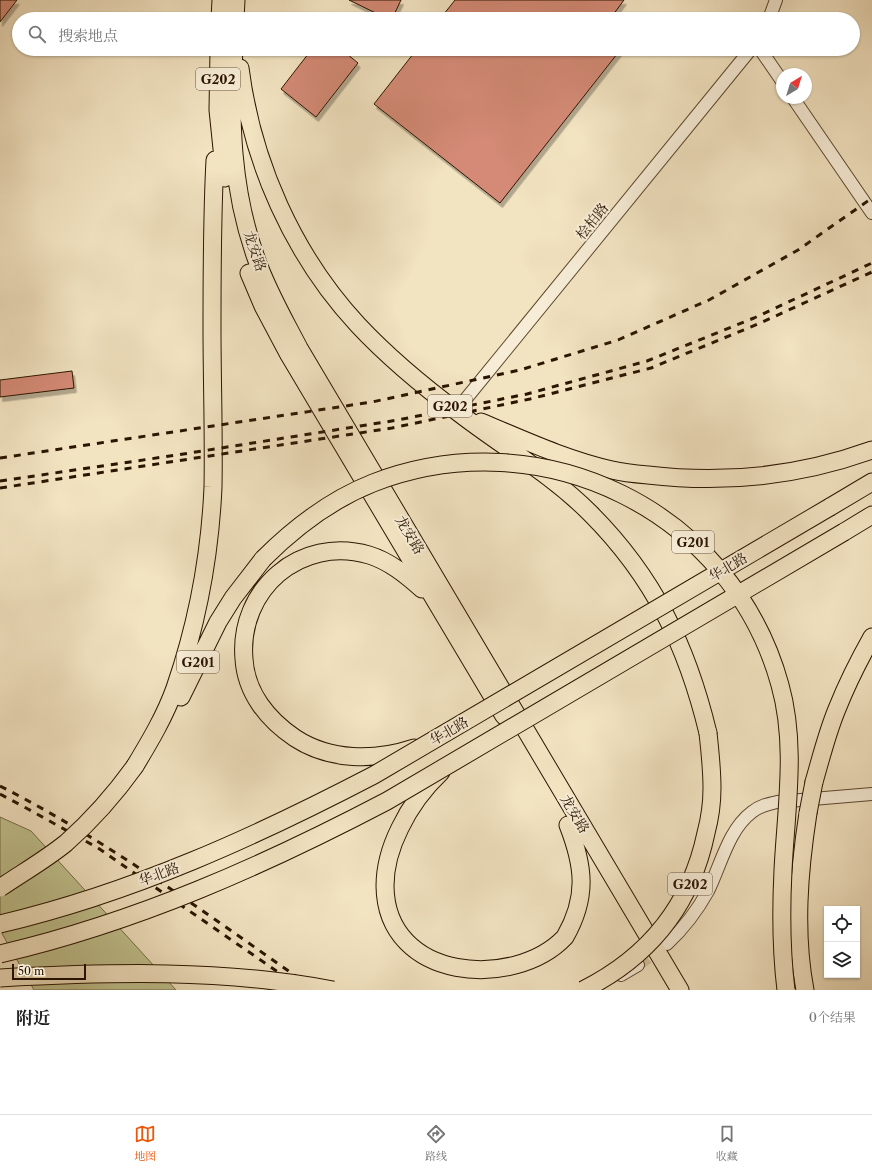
<!DOCTYPE html>
<html lang="zh">
<meta charset="utf-8">
<style>
body{margin:0;font-family:"Libre Caslon Text","Noto Serif SC",serif;background:#f2f2f2;color:#222}
.controls{position:absolute;right:12px;bottom:12px;display:grid;overflow:hidden;border-radius:0px;box-shadow:0 1px 3px #0004}
.controls button{width:36px;height:36px;display:grid;place-items:center;padding:0;border:0;border-bottom:1px solid #e0e0e0;background:#fff;color:#222;font:20px sans-serif}
.compass{position:absolute;left:776px;top:68px;width:36px;height:36px;border-radius:50%;background:#fff;box-shadow:0 1px 3px #0004;rotate:38deg}
.scale{position:absolute;left:12px;bottom:10px;width:74px;box-sizing:border-box;padding-left:4px;border:2px solid #2b1500;border-top:0;font-size:11px;line-height:14px;white-space:nowrap;color:#2b1500;-webkit-text-stroke:3px #f7edd7;paint-order:stroke}
.list{margin:0;padding:0;list-style:none}
h2{display:flex;justify-content:space-between;align-items:center;height:52px;margin:0;padding:0 16px;font-size:17px}
h2 small{font-size:13px;font-weight:400;color:#767676}
.icon{flex:none;width:22px;height:22px;fill:none;stroke:currentColor;stroke-width:2;stroke-linecap:round;stroke-linejoin:round}
.map{position:relative;flex:none;width:872px;height:990px;overflow:hidden}
.search{position:absolute;background:#fff;box-shadow:0 1px 3px #0004;left:12px;right:12px;top:12px;height:44px;display:flex;align-items:center;gap:10px;box-sizing:border-box;padding:0 14px;border-radius:22px;color:#767676;font-size:15px}
.sheet{height:124px;background:#fff}
nav{display:flex;justify-content:space-around;align-items:center;box-sizing:border-box;height:56px;border-top:1px solid #e0e0e0;background:#fff;font-size:11px;color:#767676}
nav a{display:grid;justify-items:center;gap:2px}
nav .on{color:#ea580c}
.map>svg:first-child{display:block}
.green{fill:#c0c28f;stroke:#766c48}
.building{fill:#d48a76;stroke:#2b1500;filter:url(#shadow)}
.lines{fill:none;stroke-linecap:round;stroke-linejoin:round}
.minor-tunnel{stroke:#d4c4a4;stroke-width:12;stroke-dasharray:12 6;stroke-linecap:butt}
.minor-casing{stroke:#5d4830;stroke-width:14}
.highway-casing{stroke:#2b1500;stroke-width:19}
.minor{stroke:#f7edd7;stroke-width:12}
.highway{stroke:#f2e3c1;stroke-width:17}
.rail{stroke:#2b1500;stroke-width:3;stroke-dasharray:7 7;stroke-linecap:butt}
.highway-bridge-casing{stroke:#2b1500;stroke-width:19;stroke-linecap:butt}
.highway-bridge{stroke:#f2e3c1;stroke-width:17}
.labels{text-anchor:middle;stroke-width:4;stroke-linejoin:round;paint-order:stroke}
.shield{fill:#f7edd7;stroke:#685640;stroke-width:1}
.shield-label{font-size:13px;font-weight:bold;fill:#2b1500}
.street-label{font-size:14px;fill:#2b1500;stroke:#f7edd7}
</style>
<div class="map">
<svg width="872" height="990" viewBox="0 0 872 990">
<defs>
<filter id="shadow"><feDropShadow dx="2.5" dy="4.5" stdDeviation="0" flood-color="#0004"/></filter>
</defs>
<rect width="100%" height="100%" fill="#f2e3c1"/>
<filter id="stains"><feTurbulence type="fractalNoise" baseFrequency=".005" numOctaves="4"/><feColorMatrix values="0 0 0 0 .2 0 0 0 0 .09 0 0 0 0 .02 0 0 0 .5 -.17"/></filter>
<radialGradient id="worn" r=".72"><stop offset=".6" stop-color="#630" stop-opacity="0"/><stop offset="1" stop-color="#630" stop-opacity=".3"/></radialGradient>
<path class="green" d="M0 817 31 831 176 990H34L0 930Z"/>
<path class="building" d="M0 0H17L0 22Z
M349 0H401L392 19H388Z
M455 0H624L610 19H440Z
M312 49H341L358 63 316 117 281 89Z
M417 49H621L500 203 374 104Z
M72 371 74 388 0 397V380Z"/>
<g class="lines">
<path class="minor-tunnel" d="M638 965 663 947"/>
<defs>
<path id="minor" d="M769 19 776 0
M760 49 782 81
M793 98 872 213
M456 411 751 49
M667 944C684 928 697 911 708 891 721 865 728 830 752 812 759 806 768 804 777 802L872 794
M621 975 638 965"/>
<path id="highway" d="M220 19 221 0
M235 19 236 0
M219 49 218 110 225 178
M234 49C229 120 232 191 256 258 267 290 284 319 299 348L680 990
M240 68C252 162 293 255 358 325 388 357 424 387 459 413 503 447 551 474 590 513 654 577 687 646 708 733
M249 273 263 306 289 355 504 716
M481 422C524 440 567 460 612 470 624 473 636 474 648 475 724 484 800 476 872 450
M830 507 872 482
M844 532 872 515
M181 697 218 622 233 598 263 559
M414 748C375 761 330 761 295 738 268 720 246 693 244 659 238 590 300 535 369 555 389 561 406 575 422 589
M135 766C150 741 165 716 175 688 197 624 210 555 213 487 214 434 212 381 212 328 212 272 212 216 215 160
M441 772C424 788 410 807 400 828 391 846 385 866 385 886 386 982 515 990 565 937 588 897 584 866 568 825
M814 782C821 758 827 733 837 709 847 684 859 660 872 637
M805 990C794 932 799 871 808 813"/>
</defs>
<use href="#minor" class="minor-casing"/>
<use href="#highway" class="highway-casing"/>
<use href="#minor" class="minor"/>
<use href="#highway" class="highway"/>
<path class="rail" d="M0 458 372 402 520 370 618 340 709 300 798 250 872 198
M0 481 177 455 398 420 527 394 647 361 754 318 872 263
M0 488 392 428 530 399 651 368 758 324 872 272
M0 786C112 843 213 919 316 990
M0 794 28 809 98 848 304 990"/>
<defs>
<path id="highway-bridge" d="M263 559C295 527 330 500 373 483 541 418 732 510 780 685 797 745 786 809 783 870 781 910 781 950 786 990
M808 813 814 782
M0 888C22 873 45 860 66 843 92 820 115 794 135 766
M0 924C132 893 255 837 374 775L830 507
M0 954C137 922 263 866 387 801L844 532
M0 978C111 972 223 969 333 990
M583 990C649 957 691 905 706 833 710 818 712 803 712 788 712 769 710 751 708 733"/>
</defs>
<use href="#highway-bridge" class="highway-bridge-casing"/>
<use href="#highway-bridge" class="highway-bridge"/>
</g>
<g class="labels">
<g class="shield">
<rect x="196" y="68" width="44" height="22" rx="3"/>
<rect x="428" y="395" width="44" height="22" rx="3"/>
<rect x="672" y="531" width="42" height="22" rx="3"/>
<rect x="177" y="651" width="42" height="22" rx="3"/>
<rect x="668" y="873" width="44" height="22" rx="3"/>
</g>
<g class="shield-label">
<text x="218" y="84">G202</text>
<text x="450" y="411">G202</text>
<text x="693" y="547">G201</text>
<text x="198" y="667">G201</text>
<text x="690" y="889">G202</text>
</g>
<g class="street-label">
<text transform="translate(592 221) rotate(-51)" y="5">桧柏路</text>
<text transform="translate(255 251) rotate(71)" y="5">龙安路</text>
<text transform="translate(410 535) rotate(59)" y="5">龙安路</text>
<text transform="translate(728 567) rotate(-31)" y="5">华北路</text>
<text transform="translate(449 731) rotate(-30)" y="5">华北路</text>
<text transform="translate(575 814) rotate(59)" y="5">龙安路</text>
<text transform="translate(159 874) rotate(-20)" y="5">华北路</text>
</g>
</g>
<rect width="100%" height="100%" filter="url(#stains)"/>
<rect width="100%" height="100%" fill="url(#worn)"/>
</svg>
<div class="controls">
<button><svg class="icon" aria-label="locate" viewBox="0 0 24 24"><circle cx="12" cy="12" r="6"/><path d="M12 2v4M12 18v4M2 12h4M18 12h4"/></svg></button>
<button><svg class="icon" aria-label="layers" viewBox="0 0 24 24"><path d="M12 4l9 5-9 5-9-5zM3 14l9 5 9-5"/></svg></button>
</div>
<svg class="compass" viewBox="-18 -18 36 36"><path d="M0-13l5 13h-10z" fill="#e53935"/><path d="M0 13l5-13h-10z" fill="#767676"/></svg>
<div class="scale">50 m</div>
<div class="search"><svg class="icon" aria-label="search" viewBox="0 0 24 24"><circle cx="10" cy="10" r="6"/><path d="M15 15l6 6"/></svg>搜索地点</div>
</div>
<section class="sheet">
<h2>附近<small>0个结果</small></h2>
<ul class="list">
</ul>
</section>
<nav>
<a class="on"><svg class="icon" aria-label="map" viewBox="0 0 24 24"><path d="M3 6l6-2 6 2 6-2v14l-6 2-6-2-6 2zM9 4v14M15 6v14"/></svg>地图</a>
<a><svg class="icon" aria-label="directions" viewBox="0 0 24 24"><path d="M12 3l9 9-9 9-9-9zM9 14v-3h6M13 9l2 2-2 2"/></svg>路线</a>
<a><svg class="icon" aria-label="saved" viewBox="0 0 24 24"><path d="M7 4h10v16l-5-4-5 4z"/></svg>收藏</a>
</nav>
